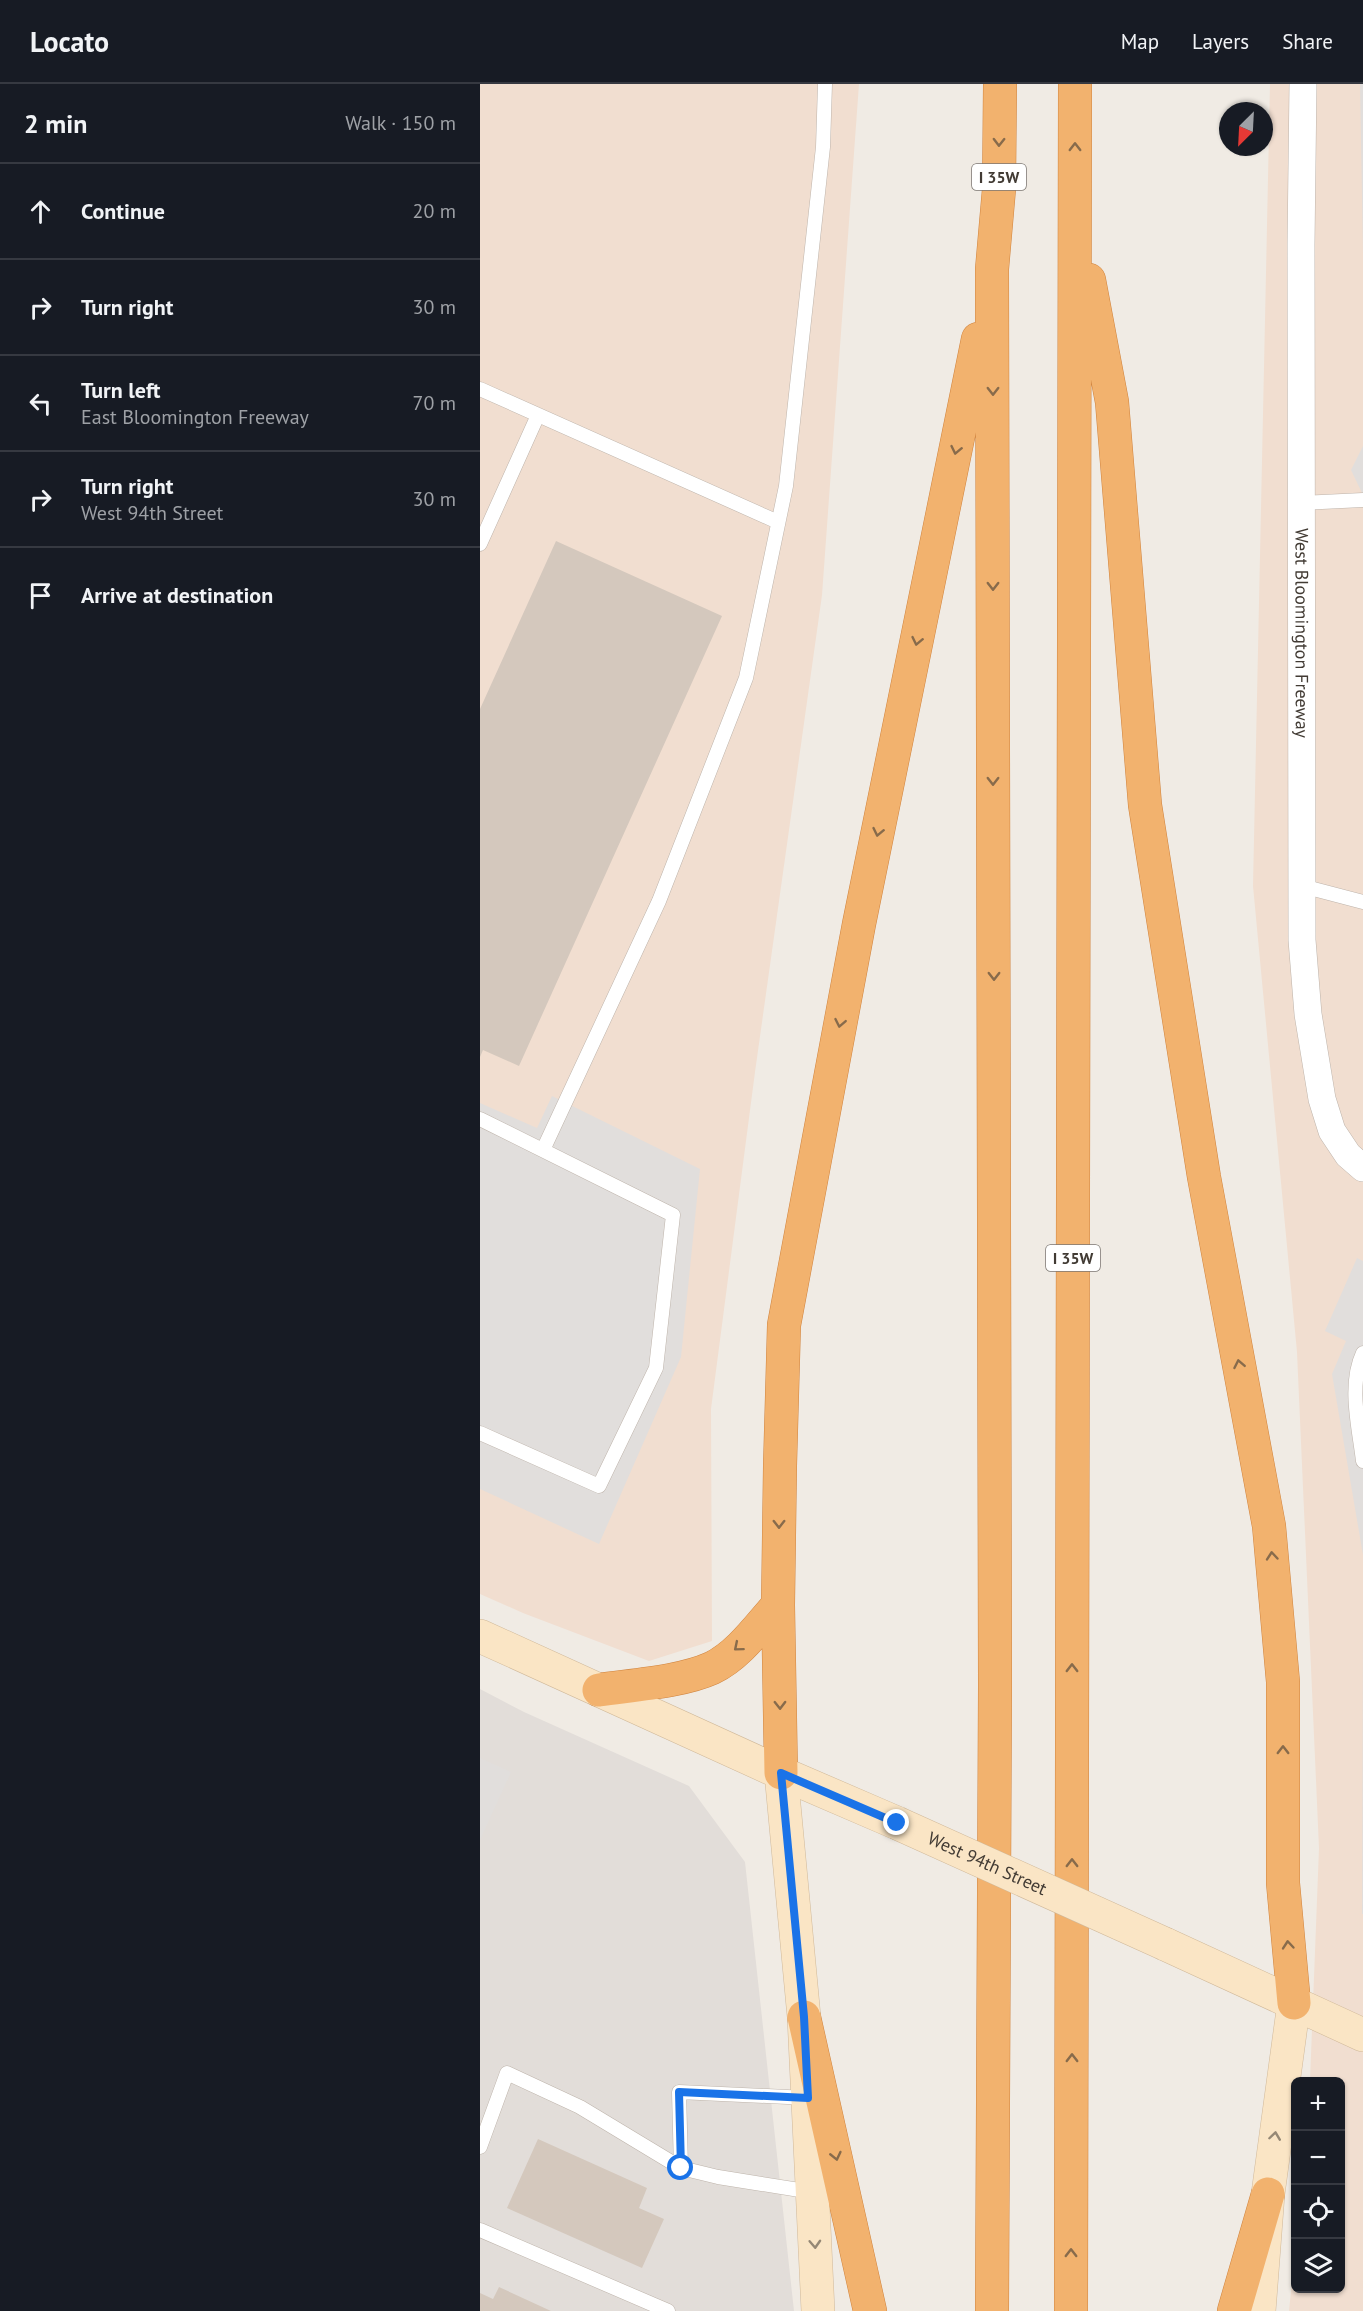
<!DOCTYPE html>
<meta charset="utf-8">
<style>
body{margin:0;font-family:"PT Sans",sans-serif;background:#242831;color:#f1f3f6}
.controls{position:absolute;right:18px;bottom:18px;display:grid;overflow:hidden;border-radius:9px;box-shadow:0 2px 4px #0004}
.controls button{width:54px;height:54px;display:grid;place-items:center;padding:0;border:0;border-bottom:2px solid #363941;background:#171b24;color:#f1f3f6;font:30px sans-serif}
.compass{position:absolute;left:739px;top:18px;width:54px;height:54px;border-radius:50%;background:#171b24;box-shadow:0 2px 4px #0004;rotate:204deg}
.stop{position:absolute;width:18px;height:18px;margin:-14px;border:4px solid #1a73e8;border-radius:50%;background:#fff}
.stop.end{background:#1a73e8;border-color:#fff;box-shadow:0 2px 6px #0008}
.list{margin:0;padding:0;list-style:none}
h2{display:flex;justify-content:space-between;align-items:center;height:78px;margin:0;padding:0 24px;font-size:26px}
h2 small{font-size:20px;font-weight:400;color:#9ea1a6}
.list li{display:grid;grid-template-columns:39px 1fr auto;gap:18px;align-items:center;box-sizing:border-box;height:96px;padding:0 24px;border-top:2px solid #363941}
.list b{display:block;font-size:22px;white-space:nowrap}
.list p{margin:0;font-size:20px;white-space:nowrap;color:#9ea1a6}
.list em{font-size:20px;font-style:normal;color:#9ea1a6}
.icon{flex:none;width:33px;height:33px;fill:none;stroke:currentColor;stroke-width:2;stroke-linecap:round;stroke-linejoin:round}
.map{position:relative;flex:none;width:883px;height:2227px;overflow:hidden}
header{display:flex;align-items:center;gap:36px;box-sizing:border-box;height:84px;padding:0 30px;background:#171b24;border-bottom:2px solid #363941}
header strong{font-size:28px}
nav{display:flex;gap:33px;margin-inline-start:auto;font-size:21px}
main{display:flex}
aside{flex:1;background:#171b24}
.map>svg:first-child{display:block}
.commercial{fill:#f1ded0}
.industrial{fill:#e2ddd9}
.parking{fill:#e1dedc}
.building{fill:#d4c8bd}
.lines{fill:none;stroke-linecap:round;stroke-linejoin:round}
.lane-casing{stroke:#beb4ab;stroke-width:15}
.street-casing{stroke:#beb4ab;stroke-width:28}
.secondary-casing{stroke:#d0b99a;stroke-width:34}
.highway-casing{stroke:#d0843f;stroke-width:34}
.lane{stroke:#fff;stroke-width:14}
.street{stroke:#fff;stroke-width:27}
.secondary{stroke:#fae5c5;stroke-width:33}
.highway{stroke:#f2b26e;stroke-width:33}
.secondary-bridge-casing{stroke:#d0b99a;stroke-width:34;stroke-linecap:butt}
.secondary-bridge{stroke:#fae5c5;stroke-width:33}
.oneway{stroke:#886b4b}
.oneway2{stroke:#958875}
.route{stroke:#1a73e8;stroke-width:8}
.labels{text-anchor:middle;stroke-width:4.5;stroke-linejoin:round;paint-order:stroke}
.shield{fill:#fff;stroke:#7b7671;stroke-width:1.5}
.shield-label{font-size:16px;font-weight:bold;fill:#423b34}
.street-label{font-size:18px;fill:#423b34;stroke:#fff}
</style>
<header>
<strong>Locato</strong>
<nav><a>Map</a><a>Layers</a><a>Share</a></nav>
</header>
<main>
<aside>
<h2>2 min<small>Walk · 150 m</small></h2>
<ul class="list">
<li><svg class="icon" aria-label="ahead" viewBox="0 0 24 24"><path d="M12 20V5M6 11l6-6 6 6"/></svg><div><b>Continue</b></div><em>20 m</em></li>
<li><svg class="icon" aria-label="right" viewBox="0 0 24 24"><path d="M7 20v-9h11M14 6l5 5-5 5"/></svg><div><b>Turn right</b></div><em>30 m</em></li>
<li><svg class="icon" aria-label="left" viewBox="0 0 24 24"><path d="M17 20v-9H6M10 6l-5 5 5 5"/></svg><div><b>Turn left</b><p>East Bloomington Freeway</p></div><em>70 m</em></li>
<li><svg class="icon" aria-label="right" viewBox="0 0 24 24"><path d="M7 20v-9h11M14 6l5 5-5 5"/></svg><div><b>Turn right</b><p>West 94th Street</p></div><em>30 m</em></li>
<li><svg class="icon" aria-label="arrive" viewBox="0 0 24 24"><path d="M6 21V4h12l-3 4 3 4H6"/></svg><div><b>Arrive at destination</b></div></li>
</ul>
</aside>
<div class="map">
<svg width="883" height="2227" viewBox="0 0 883 2227">
<rect width="100%" height="100%" fill="#f0ebe4"/>
<path class="commercial" d="M0 0H379L342 511 275 988 231 1325 232 1557 169 1577 43 1529 0 1510Z
M790 0H883V2227H809L815 2168 816 2204H860V1998L830 1997 839 1764 817 1268 773 802Z"/>
<path class="industrial" d="M0 1605 44 1628 209 1702 265 1778 314 2227H0Z"/>
<path class="parking" d="M880 0H883V170Z
M883 362V411L871 386Z
M72 1012 220 1085 201 1273 119 1460 0 1405V1019L57 1044Z
M877 1174 883 1177V1471L852 1290 866 1257 845 1247Z
M883 1532V1830H882Z
M0 1674 31 1688 0 1756Z"/>
<path class="building" d="M76 457 242 532 39 982 3 966 0 973V625Z
M58 2055 167 2104 159 2124 184 2135 162 2184 27 2124Z
M19 2203 71 2227H0V2209L13 2215Z"/>
<g class="lines">
<defs>
<path id="lane" d="M0 305 298 438
M821 419 883 416
M0 460 58 331
M822 802 883 818
M0 1035 193 1131 176 1284 119 1402 0 1349
M63 1066 179 817 266 594 306 402 343 63 345 0
M883 1269C868 1301 879 1343 883 1377
M0 2063 27 1989 100 2023 201 2084 238 2093 332 2108
M201 2084 199 2008 328 2014
M0 2146 188 2227"/>
<g id="street">
<path id="s1" d="M823 0 821 160 822 856 828 930 842 1015 852 1047 868 1071 883 1084"/>
</g>
<path id="secondary" d="M0 1552 301 1689 417 1739
M301 1689 324 1933 338 2227
M685 1860 883 1951
M779 2227 788 2110 814 1919"/>
<path id="highway" d="M609 196 632 318 665 721 724 1093 789 1442 803 1598V1799L814 1919
M119 1606C153 1601 201 1598 232 1584 259 1571 279 1542 298 1521
M301 1689 298 1521 300 1382 304 1241 379 840 498 255
M324 1933 390 2227
M512 2227 515 1602 512 185 519 105 520 0
M591 2227 595 0
M754 2227 788 2110"/>
</defs>
<use href="#lane" class="lane-casing"/>
<use href="#street" class="street-casing"/>
<use href="#secondary" class="secondary-casing"/>
<use href="#highway" class="highway-casing"/>
<use href="#lane" class="lane"/>
<use href="#street" class="street"/>
<use href="#secondary" class="secondary"/>
<use href="#highway" class="highway"/>
<defs>
<g id="secondary-bridge">
<path id="s2" d="M417 1739 685 1860"/>
</g>
</defs>
<use href="#secondary-bridge" class="secondary-bridge-casing"/>
<use href="#secondary-bridge" class="secondary-bridge"/>
</g>
<defs><path id="oneway-chevron" d="M-2-3.5L2.5 0L-2 3.5" fill="none" stroke-width="1.6" stroke-linecap="round" stroke-linejoin="round" transform="scale(1.5)"/></defs>
<g class="oneway">
<use href="#oneway-chevron" transform="translate(519 58) rotate(91)"/>
<use href="#oneway-chevron" transform="translate(595 63) rotate(-90)"/>
<use href="#oneway-chevron" transform="translate(513 307) rotate(90)"/>
<use href="#oneway-chevron" transform="translate(476 366) rotate(102)"/>
<use href="#oneway-chevron" transform="translate(513 502) rotate(90)"/>
<use href="#oneway-chevron" transform="translate(437 557) rotate(102)"/>
<use href="#oneway-chevron" transform="translate(513 697) rotate(90)"/>
<use href="#oneway-chevron" transform="translate(398 748) rotate(102)"/>
<use href="#oneway-chevron" transform="translate(514 892) rotate(90)"/>
<use href="#oneway-chevron" transform="translate(360 939) rotate(101)"/>
<use href="#oneway-chevron" transform="translate(759 1280) rotate(-101)"/>
<use href="#oneway-chevron" transform="translate(299 1440) rotate(90)"/>
<use href="#oneway-chevron" transform="translate(792 1472) rotate(-95)"/>
<use href="#oneway-chevron" transform="translate(258 1563) rotate(140)"/>
<use href="#oneway-chevron" transform="translate(592 1584) rotate(-90)"/>
<use href="#oneway-chevron" transform="translate(300 1621) rotate(89)"/>
<use href="#oneway-chevron" transform="translate(803 1666) rotate(-90)"/>
<use href="#oneway-chevron" transform="translate(592 1779) rotate(-90)"/>
<use href="#oneway-chevron" transform="translate(808 1861) rotate(-95)"/>
<use href="#oneway-chevron" transform="translate(592 1974) rotate(-90)"/>
<use href="#oneway-chevron" transform="translate(356 2072) rotate(77)"/>
<use href="#oneway-chevron" transform="translate(591 2169) rotate(-90)"/>
</g>
<g class="oneway2">
<use href="#oneway-chevron" transform="translate(795 2052) rotate(-82)"/>
<use href="#oneway-chevron" transform="translate(335 2160) rotate(87)"/>
</g>
<g class="lines">
<path class="route" d="M201 2084 199 2008 328 2014 324 1933 301 1689 417 1739"/>
</g>
<g class="labels">
<g class="shield">
<rect x="492" y="80" width="54" height="26" rx="4.5"/>
<rect x="566" y="1161" width="54" height="26" rx="4.5"/>
</g>
<g class="shield-label">
<text x="519" y="99">I 35W</text>
<text x="593" y="1180">I 35W</text>
</g>
<g class="street-label">
<text dy="6" stroke="none"><textPath href="#s1" startOffset="549">West Bloomington Freeway</textPath></text>
<text dy="6" stroke="none"><textPath href="#s2" startOffset="99">West 94th Street</textPath></text>
</g>
</g>
</svg>
<div class="controls">
<button>+</button>
<button>−</button>
<button><svg class="icon" aria-label="locate" viewBox="0 0 24 24"><circle cx="12" cy="12" r="6"/><path d="M12 2v4M12 18v4M2 12h4M18 12h4"/></svg></button>
<button><svg class="icon" aria-label="layers" viewBox="0 0 24 24"><path d="M12 4l9 5-9 5-9-5zM3 14l9 5 9-5"/></svg></button>
</div>
<svg class="compass" viewBox="-18 -18 36 36"><path d="M0-13l5 13h-10z" fill="#e53935"/><path d="M0 13l5-13h-10z" fill="#9ea1a6"/></svg>
<div class="stop" style="left:201px;top:2084px"></div>
<div class="stop end" style="left:417px;top:1739px"></div>
</div>
</main>
